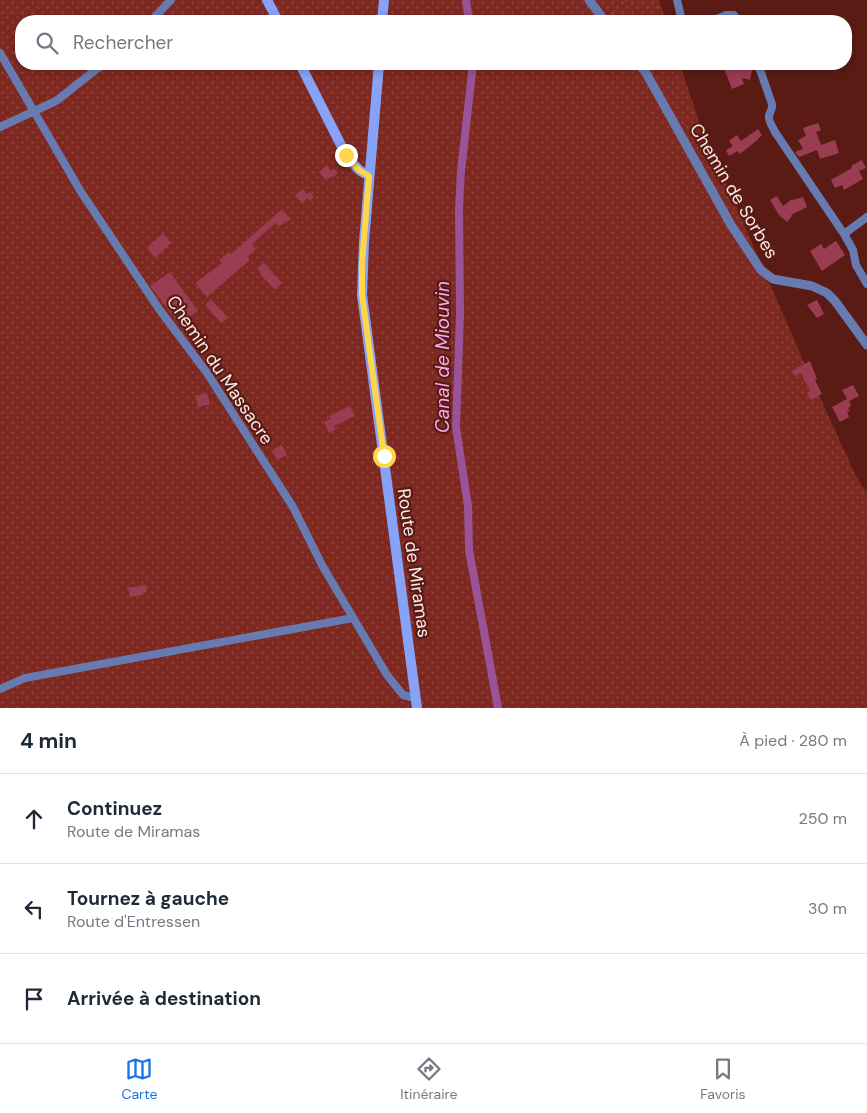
<!DOCTYPE html>
<html lang="fr">
<meta charset="utf-8">
<style>
body{margin:0;font-family:"DM Sans",sans-serif;background:#f6f6f7;color:#1f2937}
.stop{position:absolute;width:15px;height:15px;margin:-11px;border:4px solid #ffd54a;border-radius:50%;background:#fff}
.stop.end{background:#ffd54a;border-color:#fff;box-shadow:0 1px 5px #0008}
.list{margin:0;padding:0;list-style:none}
h2{display:flex;justify-content:space-between;align-items:center;height:65px;margin:0;padding:0 20px;font-size:21px}
h2 small{font-size:16px;font-weight:400;color:#747a83}
.list li{display:grid;grid-template-columns:32px 1fr auto;gap:15px;align-items:center;box-sizing:border-box;height:90px;padding:0 20px;border-top:1px solid #e0e1e3}
.list b{display:block;font-size:19px;white-space:nowrap}
.list p{margin:0;font-size:16px;white-space:nowrap;color:#747a83}
.list em{font-size:16px;font-style:normal;color:#747a83}
.icon{flex:none;width:28px;height:28px;fill:none;stroke:currentColor;stroke-width:2;stroke-linecap:round;stroke-linejoin:round}
.map{position:relative;flex:none;width:867px;height:708px;overflow:hidden}
.search{position:absolute;background:#fff;box-shadow:0 2px 8px #0003;left:15px;right:15px;top:15px;height:55px;display:flex;align-items:center;gap:12px;box-sizing:border-box;padding:0 18px;border-radius:20px;color:#747a83;font-size:19px}
.sheet{height:335px;background:#fff}
nav{display:flex;justify-content:space-around;align-items:center;box-sizing:border-box;height:70px;border-top:1px solid #e0e1e3;background:#fff;font-size:14px;color:#747a83}
nav a{display:grid;justify-items:center;gap:2px}
nav .on{color:#1a73e8}
.map>svg:first-child{display:block}
.grass{fill:url(#grass-dots)}
.lines{fill:none;stroke-linecap:round;stroke-linejoin:round}
.canal{stroke:#995396;stroke-width:8}
.building{fill:#9a3c52}
.path{stroke:#966863;stroke-width:1;stroke-dasharray:1 4;stroke-linecap:butt}
.minor{stroke:#687bb0;stroke-width:8}
.tertiary{stroke:#687bb0;stroke-width:9}
.secondary{stroke:#86a3f7;stroke-width:10}
.route{stroke:#ffd54a;stroke-width:6}
.labels{text-anchor:middle;stroke-width:4.5;stroke-linejoin:round;paint-order:stroke}
.street-label{font-size:18px;fill:#fbeae7;stroke:#5a1b15}
.water-label{font-size:19px;font-style:italic;fill:#f8acf3;stroke:#5a1b15}
</style>
<div class="map">
<svg width="867" height="708" viewBox="0 0 867 708">
<defs>
<pattern id="grass-dots" width="8" height="8" patternUnits="userSpaceOnUse" patternTransform="scale(1.25)"><rect width="8" height="8" fill="#7d2921"/><path d="M2 2h.1M6 6h.1" fill="none" stroke="#904841" stroke-width="1.8" stroke-linecap="round"/></pattern>
</defs>
<rect width="100%" height="100%" fill="#5a1b15"/>
<path class="grass" d="M0 0H659L666 21H21V64H680L698 119 807 369 856 476 867 493V708H0Z"/>
<g class="lines">
<path class="canal" d="M466 0 469 21
M473 64 461 171 459 209 460 314 456 427 468 506 469 550 498 708"/>
</g>
<path class="building" d="M730 64H737L739 70 744 68 752 70 750 80 742 78 744 84 732 89 723 66Z
M818 123 821 130 816 132 821 145 835 140 839 153 820 159 817 150 799 157 795 152 803 149 798 140 806 136 803 128Z
M758 129 762 135 756 141 740 154 738 151 729 156 726 150 733 146 729 141 737 135 741 141Z
M862 160 866 168 859 171 863 179 844 190 842 185 835 188 831 180 852 168 851 166Z
M327 165 331 171 334 168 338 173 333 177 332 176 326 180 319 172Z
M303 189 307 194 310 192 314 197 310 201 308 198 302 203 295 195Z
M777 196 783 206 792 199 793 200 803 197 807 207 791 215 792 216 787 222 779 215 770 200Z
M282 209 291 219 279 226 276 223 252 244 256 249 247 257 250 260 207 297 195 283 222 263 219 260 229 252 231 254Z
M163 233 171 243 155 258 147 248Z
M836 241 845 255 822 271 810 251 821 244 824 249Z
M264 263 282 283 276 289 272 287 260 274 261 273 257 268Z
M170 272 198 311 188 318 201 336 193 342 150 286Z
M211 299 228 318 221 323 205 305Z
M817 300 824 314 817 318 807 305Z
M810 361 817 379 815 380 822 394 811 400 807 393 810 391 801 373 795 376 792 371Z
M853 385 859 396 849 401 851 406 848 408 850 411 847 412 849 417 840 422 832 407 847 399 842 390Z
M207 393 210 404 198 407 195 396Z
M350 406 355 416 334 426 336 429 329 433 324 422 331 419 329 416Z
M282 445 287 455 277 460 272 450Z
M146 585 147 592 143 593V595L130 597 128 588Z"/>
<g class="lines">
<path class="path" d="M612 15 619 4 627 0"/>
<path class="minor" d="M677 0 682 21
M151 21 171 0
M712 21 726 15H734L738 21
M0 53 81 192 159 309 207 373 293 507 323 567 387 675 403 695 411 697H415
M758 64 772 104C773 109 770 111 769 116 768 121 773 127 775 132L844 234 853 250 856 265 867 284
M0 127 56 101 103 64
M844 234 867 217
M0 689 25 678 353 618"/>
<path class="tertiary" d="M589 0 605 21
M639 64 646 73 731 225 761 270 773 279 812 286 827 293 835 301 867 345"/>
<path class="secondary" d="M267 0 278 21
M382 21 384 0
M300 64 346 155 359 170 369 176
M379 64 364 242 362 295 417 708"/>
</g>
<g class="lines">
<path class="route" d="M346 155 359 170 369 176 362 263V295L384 456"/>
</g>
<g class="labels">
<g class="street-label">
<text transform="translate(734 191) rotate(59)" y="6">Chemin de Sorbes</text>
<text transform="translate(220 370) rotate(56)" y="6">Chemin du Massacre</text>
<text transform="translate(414 563) rotate(82)" y="6">Route de Miramas</text>
</g>
<g class="water-label">
<text transform="translate(442 357) rotate(-90)" y="7">Canal de Miouvin</text>
</g>
</g>
</svg>
<div class="stop" style="left:384px;top:456px"></div>
<div class="stop end" style="left:346px;top:155px"></div>
<div class="search"><svg class="icon" aria-label="search" viewBox="0 0 24 24"><circle cx="10" cy="10" r="6"/><path d="M15 15l6 6"/></svg>Rechercher</div>
</div>
<section class="sheet">
<h2>4 min<small>À pied · 280 m</small></h2>
<ul class="list">
<li><svg class="icon" aria-label="ahead" viewBox="0 0 24 24"><path d="M12 20V5M6 11l6-6 6 6"/></svg><div><b>Continuez</b><p>Route de Miramas</p></div><em>250 m</em></li>
<li><svg class="icon" aria-label="left" viewBox="0 0 24 24"><path d="M17 20v-9H6M10 6l-5 5 5 5"/></svg><div><b>Tournez à gauche</b><p>Route d'Entressen</p></div><em>30 m</em></li>
<li><svg class="icon" aria-label="arrive" viewBox="0 0 24 24"><path d="M6 21V4h12l-3 4 3 4H6"/></svg><div><b>Arrivée à destination</b></div></li>
</ul>
</section>
<nav>
<a class="on"><svg class="icon" aria-label="map" viewBox="0 0 24 24"><path d="M3 6l6-2 6 2 6-2v14l-6 2-6-2-6 2zM9 4v14M15 6v14"/></svg>Carte</a>
<a><svg class="icon" aria-label="directions" viewBox="0 0 24 24"><path d="M12 3l9 9-9 9-9-9zM9 14v-3h6M13 9l2 2-2 2"/></svg>Itinéraire</a>
<a><svg class="icon" aria-label="saved" viewBox="0 0 24 24"><path d="M7 4h10v16l-5-4-5 4z"/></svg>Favoris</a>
</nav>
